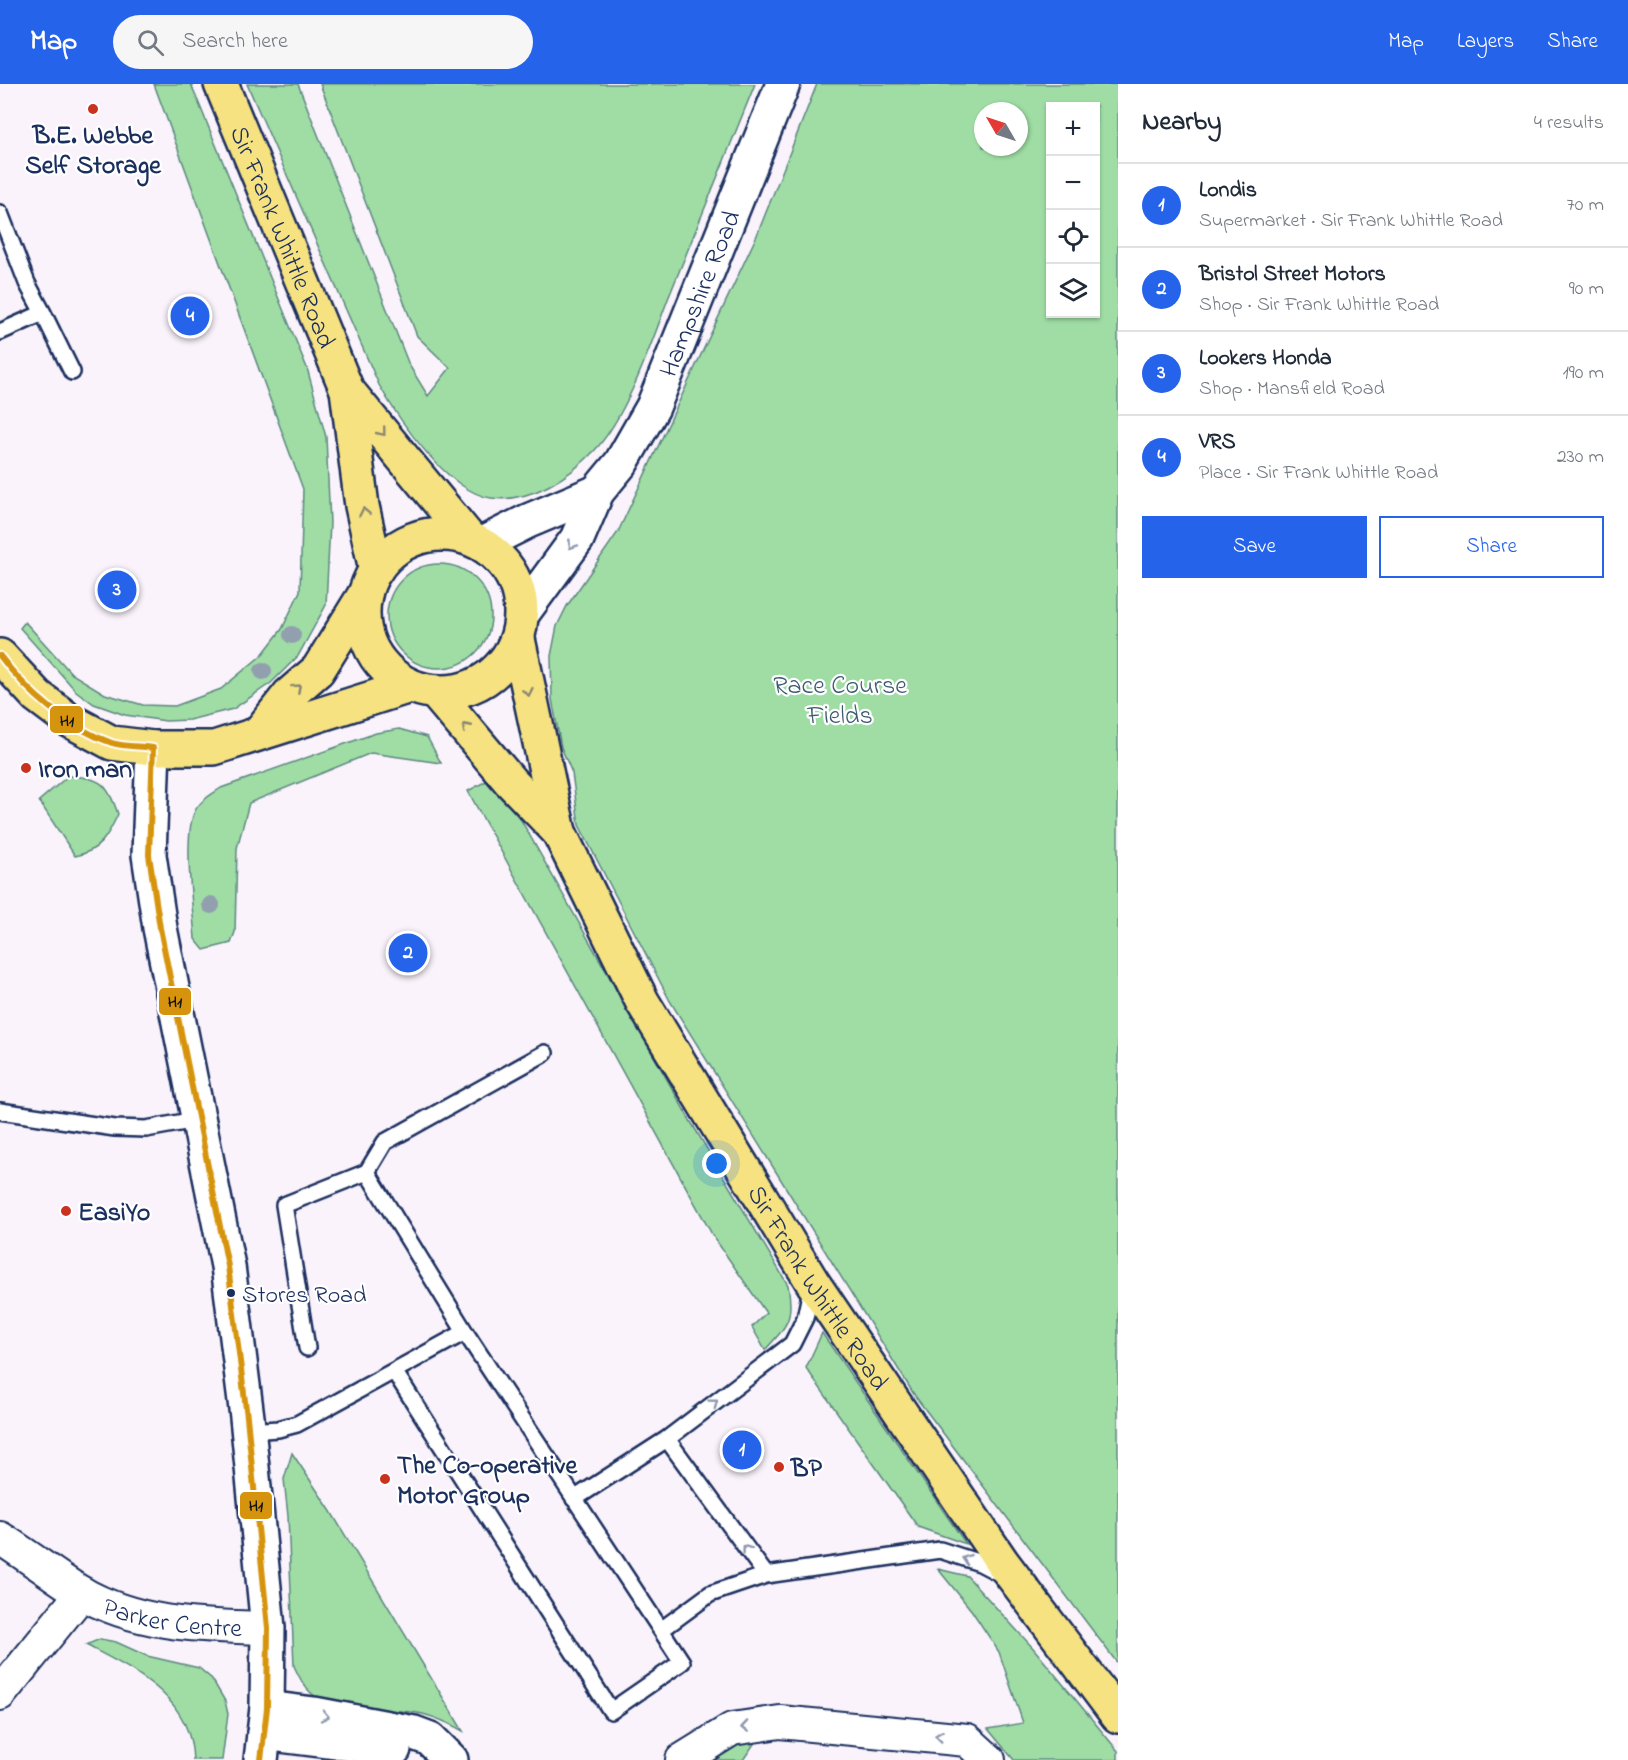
<!DOCTYPE html>
<meta charset="utf-8">
<style>
body{margin:0;font-family:"Indie Flower",sans-serif;background:#f6f6f7;color:#1f2937}
.controls{position:absolute;right:18px;top:18px;display:grid;overflow:hidden;border-radius:0px;box-shadow:0 2px 4px #0004}
.controls button{width:54px;height:54px;display:grid;place-items:center;padding:0;border:0;border-bottom:2px solid #e0e1e3;background:#fff;color:#1f2937;font:30px sans-serif}
.compass{position:absolute;left:974px;top:18px;width:54px;height:54px;border-radius:50%;background:#fff;box-shadow:0 2px 4px #0004;rotate:309deg}
.you{position:absolute;left:717px;top:1080px;width:21px;height:21px;margin:-15px;border:4px solid #fff;border-radius:50%;background:#1a73e8;box-shadow:0 0 0 9px #1a73e833}
.badge{display:grid;place-items:center;width:39px;height:39px;border-radius:50%;background:#2563eb;color:#fff;font-size:20px;font-weight:700}
.pin{position:absolute;translate:-50% -50%;border:3px solid #fff;box-shadow:0 2px 6px #0006}
.list{margin:0;padding:0;list-style:none}
h2{display:flex;justify-content:space-between;align-items:center;height:78px;margin:0;padding:0 24px;font-size:26px}
h2 small{font-size:20px;font-weight:400;color:#747a83}
.list li{display:grid;grid-template-columns:39px 1fr auto;gap:18px;align-items:center;box-sizing:border-box;height:84px;padding:0 24px;border-top:2px solid #e0e1e3}
.list b{display:block;font-size:22px;white-space:nowrap}
.list p{margin:0;font-size:20px;white-space:nowrap;color:#747a83}
.list em{font-size:20px;font-style:normal;color:#747a83}
.actions{display:flex;gap:12px;padding:18px 24px}
.actions a{flex:1;padding:14px 0;border:2px solid #2563eb;border-radius:0px;text-align:center;font-size:21px;color:#2563eb}
.actions .main{background:#2563eb;color:#fff}
.icon{flex:none;width:33px;height:33px;fill:none;stroke:currentColor;stroke-width:2;stroke-linecap:round;stroke-linejoin:round}
.map{position:relative;flex:none;width:1118px;height:1676px;overflow:hidden}
header{display:flex;align-items:center;gap:36px;box-sizing:border-box;height:84px;padding:0 30px;background:#2563eb;color:#fff}
header strong{font-size:28px}
nav{display:flex;gap:33px;margin-inline-start:auto;font-size:21px}
.search{width:420px;height:54px;background:#f6f6f7;display:flex;align-items:center;gap:15px;box-sizing:border-box;padding:0 21px;border-radius:33px;color:#747a83;font-size:22px}
main{display:flex}
aside{flex:1;background:#fff}
.map>svg:first-child{display:block}
.green{fill:#9fdda4;stroke:#5d8681;stroke-width:1.5;fill-rule:evenodd}
.lines{fill:none;stroke-linecap:round;stroke-linejoin:round}
.service-casing{stroke:#1b2f5e;stroke-width:20}
.minor-casing{stroke:#1b2f5e;stroke-width:36}
.tertiary-casing{stroke:#1b2f5e;stroke-width:38}
.primary-casing{stroke:#1b2f5e;stroke-width:38}
.trunk-casing{stroke:#1b2f5e;stroke-width:38}
.service{stroke:#fff;stroke-width:15}
.minor{stroke:#fff;stroke-width:32}
.tertiary{stroke:#fff;stroke-width:33}
.primary{stroke:#f7e281;stroke-width:33}
.trunk{stroke:#f7e281;stroke-width:33}
.bus-1-casing{stroke:#fff;stroke-width:10}
.bus-1{stroke:#d6940e;stroke-width:6}
.tree{fill:#929faf}
.oneway{stroke:#898870}
.oneway2{stroke:#8d97ae}
.poi-dot{fill:#c8321e;stroke:#fff;stroke-width:2}
.bus-dot{fill:#1b2f5e;stroke:#fff;stroke-width:2}
.labels{text-anchor:middle;stroke-width:4.5;stroke-linejoin:round;paint-order:stroke}
.bus-label{font-size:24px;fill:#1b2f5e;stroke:#fff;text-anchor:start}
.poi-label{font-size:26px;font-weight:bold;fill:#1b2f5e;stroke:#fff;text-anchor:start}
.street-label{font-size:26px;fill:#1b2f5e;stroke:#fff}
.park-label{font-size:26px;fill:#3c5a70;stroke:#fff}
.line-badge{stroke:#fff;stroke-width:2}
.pale-badge-label{font-size:16px;text-anchor:middle;font-weight:bold;fill:#111}
</style>
<header>
<strong>Map</strong>
<div class="search"><svg class="icon" aria-label="search" viewBox="0 0 24 24"><circle cx="10" cy="10" r="6"/><path d="M15 15l6 6"/></svg>Search here</div>
<nav><a>Map</a><a>Layers</a><a>Share</a></nav>
</header>
<main>
<div class="map">
<svg width="1118" height="1676" viewBox="0 0 1118 1676">
<rect width="100%" height="100%" fill="#faf3fb"/>
<filter id="ink" filterUnits="userSpaceOnUse"><feTurbulence type="fractalNoise" baseFrequency=".0167" numOctaves="2"/><feDisplacementMap in="SourceGraphic" scale="12" xChannelSelector="R" yChannelSelector="G"/><feConvolveMatrix kernelMatrix="1 2 1 2 8 2 1 2 1" color-interpolation-filters="sRGB"/></filter>
<g filter="url(#ink)">
<path class="green" d="M154 0H191L307 284 326 353 330 439 326 521 298 572 271 599 233 625 189 636 166 637 125 631 94 620 76 607 20 544 25 538 72 590 105 610 143 621 175 622 221 605 262 571 282 545 300 507 303 405Z
M247 0H298L409 281 428 312 450 284 417 252 320 0H755C726 72 697 143 668 215 651 260 627 332 595 366 570 393 530 419 491 414 448 408 399 336 379 301Z
M817 0H1118V1580L915 1312 670 917 579 741 572 689 561 663 552 615 551 572 557 542 567 522 618 448 757 151ZM1050 22H1096V230H1050ZM983 27H1019V63H983Z
M387 532a52 52 0 1 1 104 0a52 52 0 1 1-104 0Z
M399 645 427 653 441 679 371 669 249 719 237 764 235 848 231 859 204 866 195 855C193 824 183 756 194 729 199 717 211 711 221 704L376 649Z
M68 692C101 693 108 700 118 730 108 752 100 767 75 772L39 717Z
M488 696 521 736 691 1038 788 1201C794 1235 788 1241 765 1266L752 1243 766 1229 713 1152 468 707Z
M822 1249 966 1460 918 1443 806 1284Z
M292 1369 330 1426 463 1647C447 1638 430 1630 411 1628 383 1624 333 1629 311 1609 303 1602 298 1591 294 1582L288 1432 284 1395Z
M938 1485 967 1492 1034 1565 1118 1667V1676H1014L988 1645 1023 1639 999 1568 972 1527Z
M100 1555 116 1558 147 1572 199 1584 212 1595 225 1617 228 1630 222 1676H193C191 1612 135 1587 86 1561Z
M758 1654 743 1676H702L725 1660Z"/>
<g class="lines">
<defs>
<path id="service" d="M0 129 27 199 43 229
M0 248 43 229 72 288
M0 1027 115 1044 146 1045 201 1035
M812 1201 805 1234 792 1260 667 1355 766 1491 940 1466 980 1479 1001 1490
M465 1248 367 1088 385 1058 545 969
M307 1264 284 1121 367 1088
M249 1347 278 1345 297 1340 465 1248 682 1578 611 1627 394 1287
M574 1415 667 1355
M661 1546 710 1510 766 1491"/>
<g id="minor">
<path id="s1" d="M0 1454C27 1471 53 1491 80 1508 138 1542 203 1542 268 1544"/>
<path d="M0 1610 82 1509"/>
<path d="M682 1676 732 1645 780 1638 967 1656 989 1676"/>
</g>
<g id="tertiary">
<path d="M482 460 528 437 597 408"/>
<path id="s2" d="M522 530 577 455 597 408 621 379 653 323 783 0"/>
<path d="M153 664 149 771 160 844 228 1182 247 1333 268 1544 267 1624 261 1676"/>
<path d="M267 1624 314 1630 414 1649 430 1655 451 1676"/>
<path d="M264 1649 394 1665"/>
</g>
<path id="primary" d="M0 572 37 612 69 636 112 659 153 664H214L410 602
M259 649 289 611 318 586 365 510"/>
<g id="trunk">
<path id="s3" d="M221 0 347 306 362 422 376 486"/>
<path d="M347 306 468 453"/>
<circle cx="442" cy="529" r="79"/>
<path id="s4" d="M518 555 559 748 642 917 813 1199 1002 1478 1118 1632"/>
<path d="M435 608 510 697 559 748"/>
</g>
</defs>
<use href="#service" class="service-casing"/>
<use href="#minor" class="minor-casing"/>
<use href="#tertiary" class="tertiary-casing"/>
<use href="#primary" class="primary-casing"/>
<use href="#trunk" class="trunk-casing"/>
<use href="#service" class="service"/>
<use href="#minor" class="minor"/>
<use href="#tertiary" class="tertiary"/>
<use href="#primary" class="primary"/>
<use href="#trunk" class="trunk"/>
<defs>
<path id="bus-1" d="M0 572C27 608 68 644 112 659 125 663 139 662 153 664
M153 664 149 771 160 844 228 1182 247 1333 268 1544 267 1624 261 1676"/>
</defs>
<use href="#bus-1" class="bus-1-casing"/>
<use href="#bus-1" class="bus-1"/>
</g>
<g class="tree">
<circle cx="292" cy="551" r="9"/>
<circle cx="263" cy="587" r="9"/>
<circle cx="211" cy="821" r="9"/>
</g>
<defs><path id="oneway-chevron" d="M-2-3.5L2.5 0L-2 3.5" fill="none" stroke-width="1.6" stroke-linecap="round" stroke-linejoin="round" transform="scale(1.5)"/></defs>
<g class="oneway">
<use href="#oneway-chevron" transform="translate(382 348) rotate(51)"/>
<use href="#oneway-chevron" transform="translate(364 428) rotate(-101)"/>
<use href="#oneway-chevron" transform="translate(297 604) rotate(-42)"/>
<use href="#oneway-chevron" transform="translate(528 608) rotate(78)"/>
<use href="#oneway-chevron" transform="translate(466 643) rotate(-132)"/>
</g>
<g class="oneway2">
<use href="#oneway-chevron" transform="translate(572 461) rotate(124)"/>
<use href="#oneway-chevron" transform="translate(714 1319) rotate(-37)"/>
<use href="#oneway-chevron" transform="translate(746 1465) rotate(-126)"/>
<use href="#oneway-chevron" transform="translate(966 1475) rotate(-161)"/>
<use href="#oneway-chevron" transform="translate(325 1632) rotate(12)"/>
<use href="#oneway-chevron" transform="translate(745 1643) rotate(171)"/>
<use href="#oneway-chevron" transform="translate(939 1652) rotate(-173)"/>
</g>
</g>
<g class="poi-dot">
<circle cx="93" cy="25" r="6"/>
<circle cx="26" cy="684" r="6"/>
<circle cx="66" cy="1127" r="6"/>
<circle cx="779" cy="1383" r="6"/>
<circle cx="385" cy="1395" r="6"/>
</g>
<circle class="bus-dot" cx="231" cy="1209" r="5"/>
<g class="labels">
<g class="bus-label">
<text x="242" y="1218">Stores Road</text>
</g>
<g class="poi-label">
<text x="93" y="59" text-anchor="middle">B.E. Webbe<tspan x="93" dy="30">Self Storage</tspan></text>
<text x="38" y="693">Iron man</text>
<text x="78" y="1136">EasiYo</text>
<text x="397" y="1389">The Co-operative<tspan x="397" dy="30">Motor Group</tspan></text>
<text x="791" y="1392">BP</text>
</g>
<g class="street-label">
<text dy="9" stroke="none"><textPath href="#s3" startOffset="165">Sir Frank Whittle Road</textPath></text>
<text dy="9" stroke="none"><textPath href="#s2" startOffset="369">Hampshire Road</textPath></text>
<text dy="9" stroke="none"><textPath href="#s4" startOffset="722">Sir Frank Whittle Road</textPath></text>
<text dy="9" stroke="none"><textPath href="#s1" startOffset="194">Parker Centre</textPath></text>
</g>
<g class="park-label">
<text x="840" y="609">Race Course<tspan x="840" dy="30">Fields</tspan></text>
</g>
</g>
<g class="line-badge">
<rect x="49" y="621" width="35" height="29" rx="6" fill="#d6940e"/>
<rect x="158" y="903" width="34" height="29" rx="6" fill="#d6940e"/>
<rect x="239" y="1407" width="34" height="29" rx="6" fill="#d6940e"/>
</g>
<g class="pale-badge-label">
<text x="67" y="642">H1</text>
<text x="175" y="923">H1</text>
<text x="256" y="1427">H1</text>
</g>
</svg>
<div class="controls">
<button>+</button>
<button>−</button>
<button><svg class="icon" aria-label="locate" viewBox="0 0 24 24"><circle cx="12" cy="12" r="6"/><path d="M12 2v4M12 18v4M2 12h4M18 12h4"/></svg></button>
<button><svg class="icon" aria-label="layers" viewBox="0 0 24 24"><path d="M12 4l9 5-9 5-9-5zM3 14l9 5 9-5"/></svg></button>
</div>
<svg class="compass" viewBox="-18 -18 36 36"><path d="M0-13l5 13h-10z" fill="#e53935"/><path d="M0 13l5-13h-10z" fill="#747a83"/></svg>
<div class="you"></div>
<div class="pin badge" style="left:742px;top:1366px">1</div>
<div class="pin badge" style="left:408px;top:869px">2</div>
<div class="pin badge" style="left:117px;top:506px">3</div>
<div class="pin badge" style="left:190px;top:232px">4</div>
</div>
<aside>
<h2>Nearby<small>4 results</small></h2>
<ul class="list">
<li><span class="badge">1</span><div><b>Londis</b><p>Supermarket · Sir Frank Whittle Road</p></div><em>70 m</em></li>
<li><span class="badge">2</span><div><b>Bristol Street Motors</b><p>Shop · Sir Frank Whittle Road</p></div><em>90 m</em></li>
<li><span class="badge">3</span><div><b>Lookers Honda</b><p>Shop · Mansfield Road</p></div><em>190 m</em></li>
<li><span class="badge">4</span><div><b>VRS</b><p>Place · Sir Frank Whittle Road</p></div><em>230 m</em></li>
</ul>
<div class="actions"><a class="main">Save</a><a>Share</a></div>
</aside>
</main>
